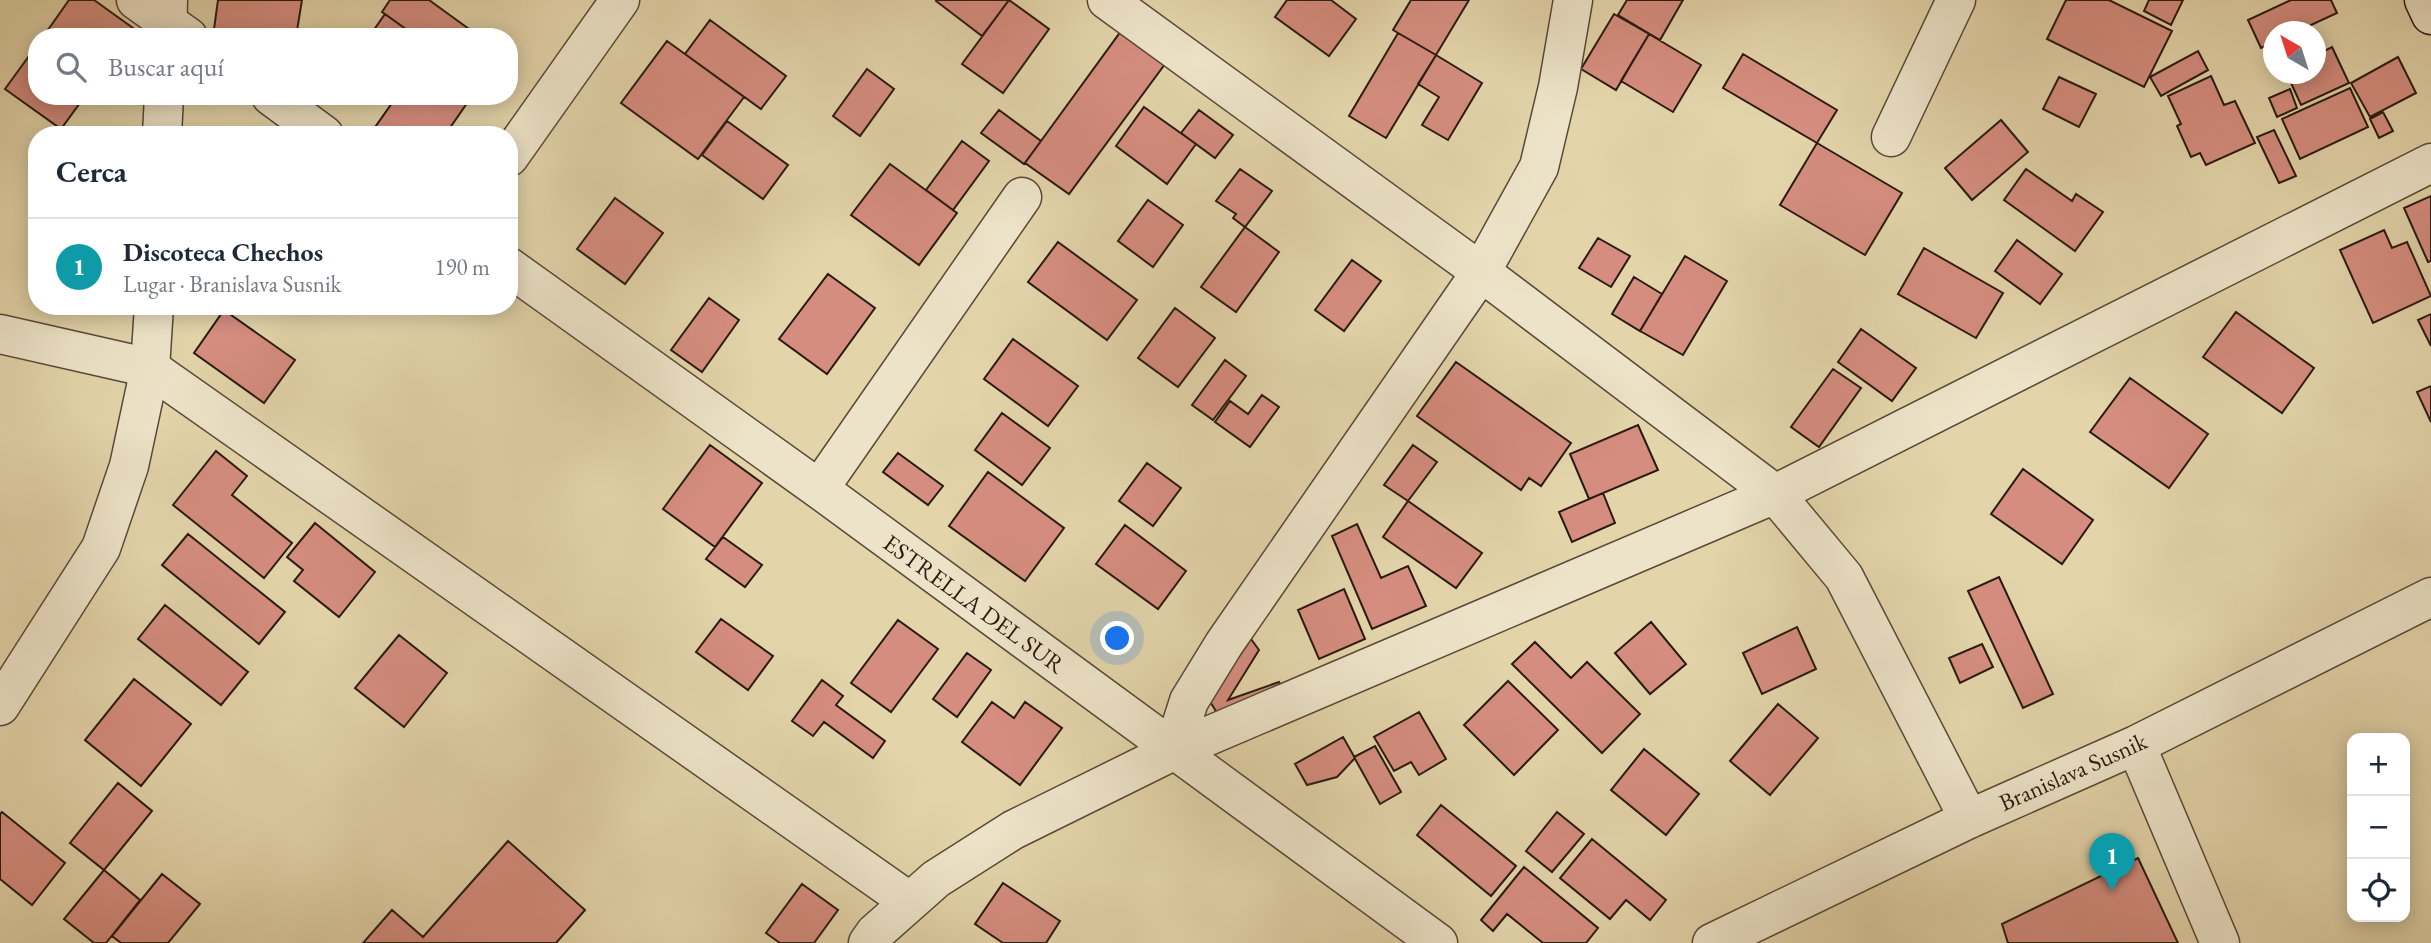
<!DOCTYPE html>
<html lang="es">
<meta charset="utf-8">
<style>
body{margin:0;font-family:"EB Garamond",serif;background:#f2f2f3;color:#1f2937}
.controls{position:absolute;right:21px;bottom:21px;display:grid;overflow:hidden;border-radius:14px;box-shadow:0 4px 18px #0003}
.controls button{width:63px;height:63px;display:grid;place-items:center;padding:0;border:0;border-bottom:2px solid #e0e1e3;background:#fff;color:#1f2937;font:35px sans-serif}
.compass{position:absolute;left:2263px;top:21px;width:63px;height:63px;border-radius:50%;background:#fff;box-shadow:0 4px 18px #0003;rotate:321deg}
.you{position:absolute;left:1118px;top:639px;width:24px;height:24px;margin:-18px;border:5px solid #fff;border-radius:50%;background:#1a73e8;box-shadow:0 0 0 10px #1a73e833}
.badge{display:grid;place-items:center;width:46px;height:46px;border-radius:50%;background:#8f2418;color:#fff;font-size:23px;font-weight:700}
.pin{position:absolute;translate:-50% -58px;filter:drop-shadow(0 2px 4px #0008)}
.pin::after{content:'';position:absolute;top:37px;width:24px;height:21px;background:inherit;clip-path:polygon(0 0,100% 0,50% 100%)}
.list{margin:0;padding:0;list-style:none}
h2{display:flex;justify-content:space-between;align-items:center;height:91px;margin:0;padding:0 28px;font-size:30px}
h2 small{font-size:23px;font-weight:400;color:#747a83}
.list li{display:grid;grid-template-columns:46px 1fr auto;gap:21px;align-items:center;box-sizing:border-box;height:98px;padding:0 28px;border-top:2px solid #e0e1e3}
.list b{display:block;font-size:26px;white-space:nowrap}
.list p{margin:0;font-size:23px;white-space:nowrap;color:#747a83}
.list em{font-size:23px;font-style:normal;color:#747a83}
.icon{flex:none;width:38px;height:38px;fill:none;stroke:currentColor;stroke-width:2;stroke-linecap:round;stroke-linejoin:round}
.map{position:relative;flex:none;width:2431px;height:943px;overflow:hidden}
.search{position:absolute;background:#fff;box-shadow:0 4px 18px #0003;left:28px;top:28px;width:490px;height:77px;display:flex;align-items:center;gap:18px;box-sizing:border-box;padding:0 24px;border-radius:28px;color:#747a83;font-size:26px}
.panel{position:absolute;background:#fff;box-shadow:0 4px 18px #0003;left:28px;top:126px;width:490px;height:189px;border-radius:28px}
.map>svg:first-child{display:block}
.building{fill:#d58d7f;stroke:#291b10;stroke-width:2}
.lines{fill:none;stroke-linecap:round;stroke-linejoin:round}
.minor-casing{stroke:#584936;stroke-width:41}
.tertiary-casing{stroke:#584936;stroke-width:41}
.secondary-casing{stroke:#291b10;stroke-width:41}
.minor{stroke:#ede3c8;stroke-width:38}
.tertiary{stroke:#ede3c8;stroke-width:38}
.secondary{stroke:#ede3c8;stroke-width:38}
.labels{text-anchor:middle;stroke-width:5;stroke-linejoin:round;paint-order:stroke}
.street-label{font-size:24px;fill:#291b10;stroke:#ede3c8}
</style>
<div class="map">
<svg width="2431" height="943" viewBox="0 0 2431 943">
<rect width="100%" height="100%" fill="#e3d4aa"/>
<filter id="stains"><feTurbulence type="fractalNoise" baseFrequency=".00286" numOctaves="4"/><feColorMatrix values="0 0 0 0 .2 0 0 0 0 .09 0 0 0 0 .02 0 0 0 .5 -.17"/></filter>
<radialGradient id="worn" r=".72"><stop offset=".6" stop-color="#630" stop-opacity="0"/><stop offset="1" stop-color="#630" stop-opacity=".3"/></radialGradient>
<path class="building" d="M69 0H94L133 28 127 37H43Z
M218 0H302L296 37H260L214 29Z
M390 0H429L480 37H417L382 12Z
M937 0H1009L982 36 936 1Z
M1009 0 1049 29 1003 93 962 64Z
M1287 0H1331L1356 19 1329 56 1275 17Z
M1411 0H1469L1436 55 1393 30Z
M1627 0H1683L1660 40 1618 15Z
M2066 0H2109L2172 31 2144 87 2047 39Z
M2149 0H2183L2171 25 2144 11Z
M2291 0H2331L2337 13 2296 32H2274V42L2261 48 2248 20Z
M385 14 417 37H369Z
M1614 14 1649 34 1616 90 1581 69Z
M710 20 786 76 761 109 685 54Z
M1124 27 1168 60 1069 194 1025 163Z
M1398 33 1436 55 1386 138 1349 116Z
M1649 34 1701 65 1673 112 1621 81Z
M667 41 744 97 698 159 621 103Z
M37 45V96H85L61 129 5 89Z
M2332 47 2349 83 2301 105 2287 74H2316V55Z
M2198 51 2208 70 2161 96 2150 77Z
M1743 54 1837 110 1817 143 1723 88Z
M1436 55 1482 83 1448 140 1422 125 1439 97 1418 84Z
M2398 57 2416 93 2370 117 2351 83Z
M867 69 894 89 860 136 833 116Z
M2211 76 2224 105 2235 101 2255 143 2206 165 2200 153 2191 157 2177 126 2181 124 2168 96Z
M2059 77 2096 94 2079 127 2043 109Z
M2350 88 2368 127 2300 159 2282 119Z
M2290 89 2297 108 2277 117 2269 98Z
M397 96H472L445 135H373L371 133Z
M1144 107 1196 144 1167 184 1116 146Z
M999 110 1041 141 1024 164 981 133Z
M1199 110 1233 135 1215 158 1181 133Z
M2383 112 2393 131 2379 138 2370 119Z
M2001 120 2028 152 1972 200 1945 168Z
M727 121 788 165 763 199 702 155Z
M2274 130 2296 176 2279 183 2257 137Z
M962 141 989 161 953 210 926 190Z
M1817 143 1902 193 1865 255 1780 205Z
M890 164 957 213 919 265 851 215Z
M1240 169 1272 191 1245 227 1233 218 1236 214 1216 201Z
M2026 169 2072 201 2076 194 2103 212 2075 251 2004 200Z
M2431 196V261L2428 262 2404 208Z
M615 198 663 233 625 284 577 249Z
M1148 200 1183 225 1153 267 1118 241Z
M1245 227 1279 252 1236 312 1201 287Z
M2384 230 2392 248 2407 242 2431 296 2373 323 2340 250Z
M1598 238 1630 256 1611 287 1579 268Z
M2017 240 2062 274 2040 304 1995 271Z
M1058 242 1137 300 1107 340 1028 282Z
M1924 248 2003 293 1976 338 1898 294Z
M1685 256 1727 281 1683 355 1640 331Z
M1352 260 1381 281 1344 331 1315 310Z
M828 274 875 308 827 374 779 339Z
M1634 277 1662 294 1640 331 1612 314Z
M709 298 739 320 702 372 671 350Z
M1175 308 1215 338 1178 387 1138 358Z
M224 310 295 360 264 403 194 353Z
M2236 312 2314 368 2282 413 2203 357Z
M2431 314V346L2418 320Z
M1861 329 1916 368 1892 401 1838 362Z
M1013 339 1078 386 1048 426 984 379Z
M1225 360 1246 376 1213 420 1192 405Z
M1456 362 1571 443 1541 486 1529 478 1521 490 1417 416Z
M1833 369 1861 388 1819 447 1791 427Z
M2130 378 2208 434 2169 488 2090 432Z
M2431 386V422L2417 392Z
M1262 395 1279 407 1250 447 1215 422 1230 401 1248 414Z
M1002 413 1050 448 1022 485 975 450Z
M1638 425 1658 470 1589 499 1570 454Z
M710 445 762 483 715 547 663 509Z
M1413 445 1437 462 1408 501 1384 485Z
M216 451 247 476 232 495 292 543 264 578 173 505Z
M898 453 943 486 928 505 883 472Z
M1147 463 1181 488 1153 526 1119 501Z
M2023 469 2093 520 2062 564 1991 514Z
M988 472 1064 528 1025 581 949 526Z
M1603 493 1615 523 1572 542 1559 512Z
M1408 501 1482 553 1456 588 1383 537Z
M315 523 375 572 339 617 294 581 303 570 287 557Z
M1357 524 1381 578 1408 566 1426 606 1372 629 1332 536Z
M1125 525 1186 571 1158 609 1096 564Z
M188 534 285 612 259 644 162 565Z
M723 537 762 565 745 587 706 559Z
M1999 577 2053 694 2023 708 1968 591Z
M1344 589 1365 639 1319 659 1298 610Z
M165 605 248 672 221 705 138 639Z
M721 619 773 656 748 690 696 652Z
M898 620 938 649 891 712 851 683Z
M1651 622 1686 664 1650 694 1615 653Z
M1797 627 1816 669 1762 694 1743 653Z
M399 635 447 673 404 727 355 688Z
M1251 639 1259 650 1228 700 1279 682 1286 693 1224 724 1209 700Z
M1535 642 1571 678 1587 662 1640 714 1602 753 1512 664Z
M1982 644 1993 667 1960 683 1949 658Z
M967 653 991 670 957 717 933 699Z
M134 679 191 724 141 786 85 740Z
M822 680 843 696 836 705 885 741 873 758 824 722 813 736 792 721Z
M1508 681 1558 730 1514 775 1464 725Z
M992 702 1014 718 1025 702 1062 728 1020 785 962 742Z
M1778 704 1818 738 1770 795 1730 761Z
M1419 712 1446 759 1419 775 1411 762 1394 771 1374 737Z
M1343 737 1355 758 1337 777 1307 785 1295 764Z
M1375 746 1401 792 1380 804 1354 757Z
M1644 749 1699 794 1666 835 1611 790Z
M118 783 152 811 104 870 70 843Z
M1441 805 1516 866 1491 896 1417 835Z
M2 812 65 863 32 905 0 879V814Z
M1557 812 1584 834 1552 872 1526 851Z
M1592 839 1666 900 1650 920 1626 900 1610 919 1560 878Z
M508 841 585 910 556 943H363L392 910 423 937Z
M2138 858 2178 943H2008L2002 924Z
M1524 867 1598 928 1586 943H1543L1507 914 1493 931 1481 920Z
M104 870 140 900 106 943H94L64 919Z
M162 874 200 904 168 943H121L112 936Z
M1003 883 1060 921 1046 943H1003L975 924Z
M802 884 838 910 814 943H780L766 933Z"/>
<g class="lines">
<defs>
<path id="minor" d="M136 0 188 37
M1107 0 1481 272 1775 494 1844 577 1969 819
M271 96 324 135
M1891 137 1956 0
M509 157 620 0
M509 267 819 489 1438 943
M0 334 150 368 910 902
M819 489 1022 197
M2136 745 2220 943
M1173 751 1189 701 1224 644 1481 272 1539 167 1558 87 1573 0
M868 943 875 933 936 879 1013 830 1173 751 1775 494 2431 163
M1712 943 1969 819 2136 745 2431 597"/>
<path id="tertiary" d="M167 37 168 0
M162 135 164 96
M0 706 101 548 129 466 150 368 154 306"/>
<path id="secondary" d="M2424 0 2431 15"/>
</defs>
<use href="#minor" class="minor-casing"/>
<use href="#tertiary" class="tertiary-casing"/>
<use href="#secondary" class="secondary-casing"/>
<use href="#minor" class="minor"/>
<use href="#tertiary" class="tertiary"/>
<use href="#secondary" class="secondary"/>
</g>
<g class="labels">
<g class="street-label">
<text transform="translate(974 604) rotate(36)" y="8">ESTRELLA DEL SUR</text>
<text transform="translate(2073 772) rotate(-24)" y="8">Branislava Susnik</text>
</g>
</g>
<rect width="100%" height="100%" filter="url(#stains)"/>
<rect width="100%" height="100%" fill="url(#worn)"/>
</svg>
<div class="controls">
<button>+</button>
<button>−</button>
<button><svg class="icon" aria-label="locate" viewBox="0 0 24 24"><circle cx="12" cy="12" r="6"/><path d="M12 2v4M12 18v4M2 12h4M18 12h4"/></svg></button>
</div>
<svg class="compass" viewBox="-18 -18 36 36"><path d="M0-13l5 13h-10z" fill="#e53935"/><path d="M0 13l5-13h-10z" fill="#747a83"/></svg>
<div class="you"></div>
<div class="pin badge" style="left:2112px;top:891px;background:#0f9aa8">1</div>
<div class="search"><svg class="icon" aria-label="search" viewBox="0 0 24 24"><circle cx="10" cy="10" r="6"/><path d="M15 15l6 6"/></svg>Buscar aquí</div>
<section class="panel">
<h2>Cerca<small></small></h2>
<ul class="list">
<li><span class="badge" style="background:#0f9aa8">1</span><div><b>Discoteca Chechos</b><p>Lugar · Branislava Susnik</p></div><em>190 m</em></li>
</ul>
</section>
</div>
